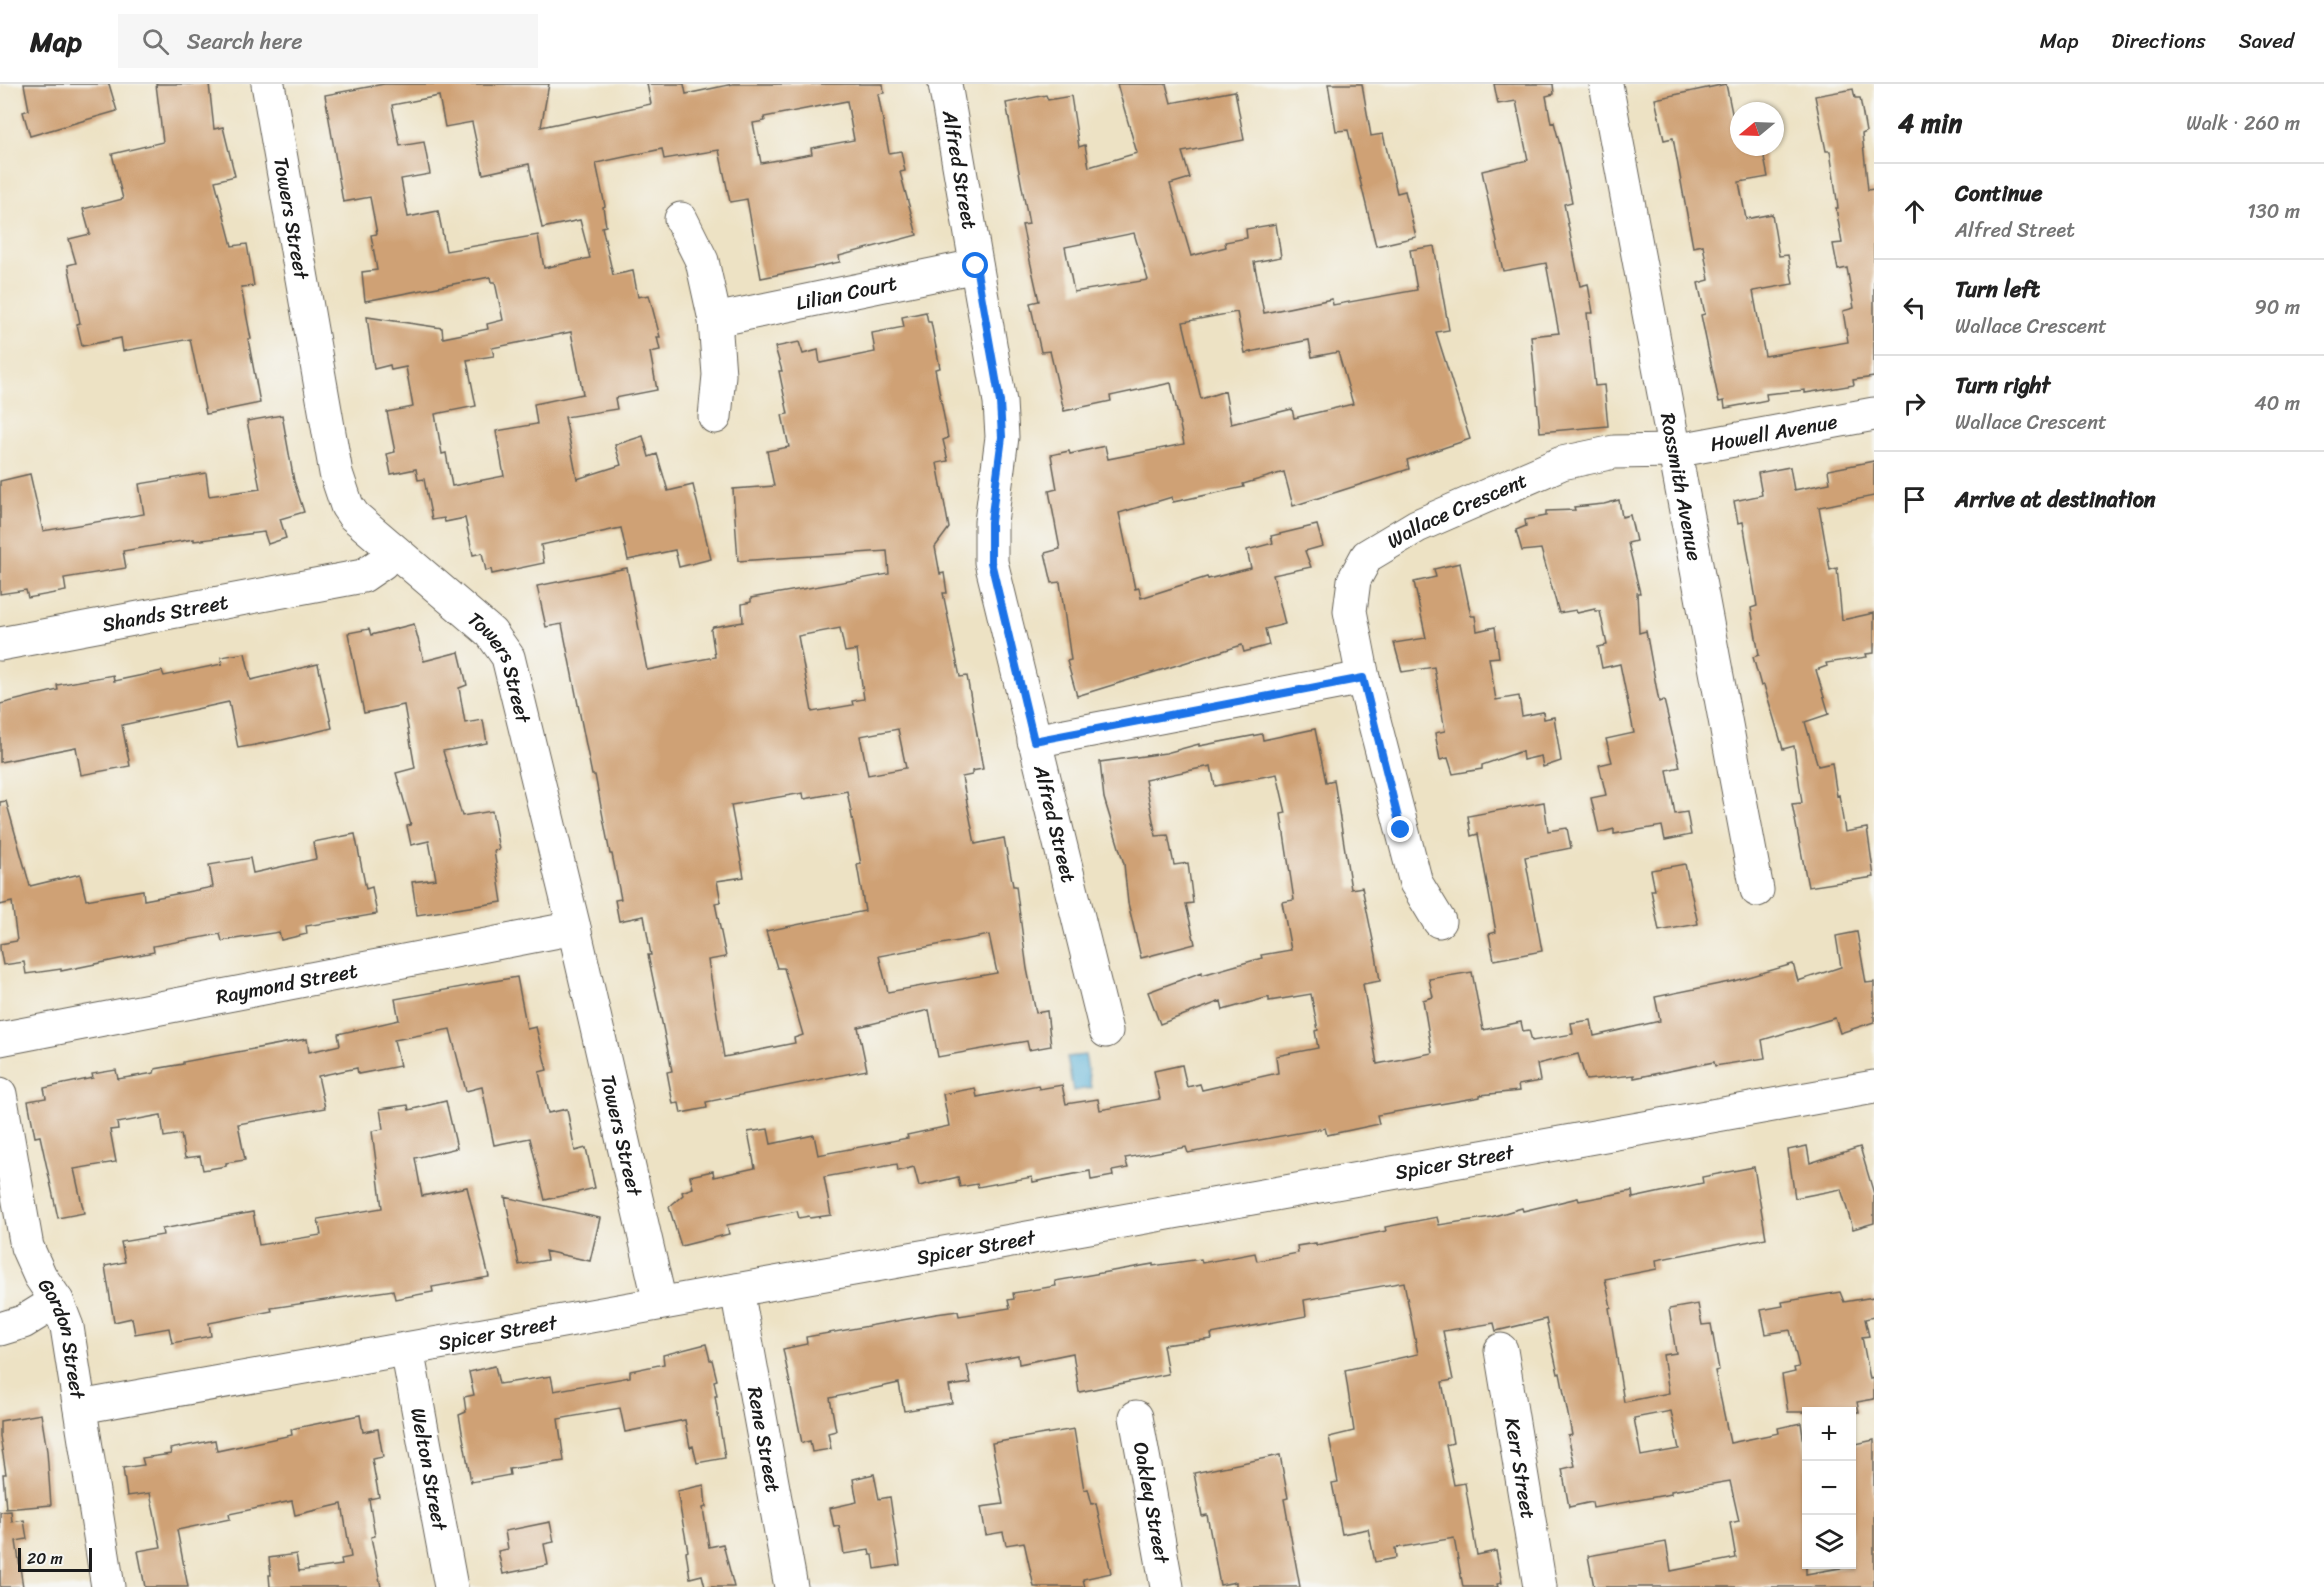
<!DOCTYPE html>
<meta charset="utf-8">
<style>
body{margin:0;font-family:Sriracha,sans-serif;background:#f6f6f6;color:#222}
.controls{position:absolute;right:18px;bottom:18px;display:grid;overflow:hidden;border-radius:0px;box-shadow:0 2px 4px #0004}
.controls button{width:54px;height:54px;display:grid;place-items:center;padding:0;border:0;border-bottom:2px solid #e0e0e0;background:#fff;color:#222;font:30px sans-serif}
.compass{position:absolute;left:1730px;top:18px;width:54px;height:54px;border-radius:50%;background:#fff;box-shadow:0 2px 4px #0004;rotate:251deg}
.scale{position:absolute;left:18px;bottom:15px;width:74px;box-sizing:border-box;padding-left:6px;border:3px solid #1c1c1c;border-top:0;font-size:16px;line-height:21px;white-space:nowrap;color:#1c1c1c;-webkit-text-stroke:4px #f6f6f2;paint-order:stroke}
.stop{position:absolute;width:18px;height:18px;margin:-14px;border:4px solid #1a73e8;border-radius:50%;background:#fff}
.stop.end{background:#1a73e8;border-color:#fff;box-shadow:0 2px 6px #0008}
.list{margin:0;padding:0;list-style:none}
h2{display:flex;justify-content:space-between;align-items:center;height:78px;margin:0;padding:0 24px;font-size:26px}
h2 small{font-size:20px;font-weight:400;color:#767676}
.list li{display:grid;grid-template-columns:39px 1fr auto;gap:18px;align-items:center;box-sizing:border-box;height:96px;padding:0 24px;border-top:2px solid #e0e0e0}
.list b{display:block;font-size:22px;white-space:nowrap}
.list p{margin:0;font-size:20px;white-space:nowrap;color:#767676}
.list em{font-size:20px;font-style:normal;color:#767676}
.icon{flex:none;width:33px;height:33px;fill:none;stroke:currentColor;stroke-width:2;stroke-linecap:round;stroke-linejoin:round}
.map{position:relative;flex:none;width:1874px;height:1503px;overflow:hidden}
header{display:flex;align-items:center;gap:36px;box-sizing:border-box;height:84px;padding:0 30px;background:#fff;border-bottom:2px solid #e0e0e0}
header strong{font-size:28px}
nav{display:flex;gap:33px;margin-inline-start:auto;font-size:21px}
.search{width:420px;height:54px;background:#f6f6f6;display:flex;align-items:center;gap:15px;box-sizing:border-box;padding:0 21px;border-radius:0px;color:#767676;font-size:22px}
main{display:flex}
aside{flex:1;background:#fff}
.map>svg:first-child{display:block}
.water{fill:#5cb2d8;stroke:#3c677a;stroke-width:1.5}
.building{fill:#cfa175;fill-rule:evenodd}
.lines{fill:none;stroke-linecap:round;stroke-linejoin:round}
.minor-casing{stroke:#656157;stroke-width:35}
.minor{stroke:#fff;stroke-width:33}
.route{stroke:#1a73e8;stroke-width:8}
.labels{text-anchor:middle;stroke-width:5;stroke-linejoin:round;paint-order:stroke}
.street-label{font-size:20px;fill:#1c1c1c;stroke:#f6f6f2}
</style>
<header>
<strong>Map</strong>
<div class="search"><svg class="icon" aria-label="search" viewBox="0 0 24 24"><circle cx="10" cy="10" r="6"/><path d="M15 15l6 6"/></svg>Search here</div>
<nav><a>Map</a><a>Directions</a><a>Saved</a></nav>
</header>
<main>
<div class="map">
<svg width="1874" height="1503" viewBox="0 0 1874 1503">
<rect width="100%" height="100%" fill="#f6f6f2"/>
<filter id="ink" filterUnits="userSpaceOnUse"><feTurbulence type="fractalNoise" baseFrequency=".0167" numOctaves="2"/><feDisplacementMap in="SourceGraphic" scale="12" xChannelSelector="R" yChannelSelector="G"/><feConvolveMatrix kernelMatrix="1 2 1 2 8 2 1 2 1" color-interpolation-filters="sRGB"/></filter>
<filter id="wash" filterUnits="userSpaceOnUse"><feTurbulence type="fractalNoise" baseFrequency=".008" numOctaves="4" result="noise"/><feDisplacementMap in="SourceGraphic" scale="24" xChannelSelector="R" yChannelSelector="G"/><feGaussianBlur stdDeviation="1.35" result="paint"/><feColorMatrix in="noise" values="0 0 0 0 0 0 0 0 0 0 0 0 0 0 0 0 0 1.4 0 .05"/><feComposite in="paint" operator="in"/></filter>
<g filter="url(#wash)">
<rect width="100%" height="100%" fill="#ede2c4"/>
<path class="water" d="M1085 971 1091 1004 1073 1007 1067 973Z"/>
<g id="blocks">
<path class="building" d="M24 0H109L117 27 30 52 23 28 29 26Z
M156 0H209L214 45 223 43 235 92 215 97 232 162 247 160 254 202 241 203 251 255H248L260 319 206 330 190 255 123 267 121 254 82 262 77 240 80 239 68 181 76 179 69 155 90 150 83 125 123 115 112 70 163 58Z
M384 0H549L541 43 651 20 647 0H684L686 10 733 0H883L884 9 878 10 889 69 901 67 905 87 900 88 917 151 839 172 840 178 761 194 747 115 730 118 719 66 664 75 662 65 596 79 605 122 603 123 606 142 602 143 613 191 633 187 638 213 649 211 660 253H657L660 266 650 268 657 306 615 314 617 325 565 333 577 395 621 381 615 361 643 352 649 373 657 370 668 407 693 401 711 475 679 483 675 466 628 476 621 444 541 461 544 479 492 490 491 485 486 487 482 469 473 471 465 434 445 438 444 434 432 436 424 395 418 396 416 385 391 390 387 370 395 368 387 328 413 323 406 283 391 286 390 281 374 285 367 233 442 244 443 254 488 245 487 240 503 236 495 198H491L490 193 365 217 362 188 377 186 371 151 377 150 370 113 343 118 325 11ZM439 12 445 43 472 38 483 90 529 80 542 144 580 136 590 174 544 184 538 151 446 167 438 127 408 133 401 95 430 90 424 58 400 62 392 21ZM847 17 854 56 811 64 812 70 761 79 753 39 765 37 764 33ZM571 248 583 310 534 320 537 340 496 347 504 392 452 402 446 369 442 370 435 330 476 322 467 276 494 272 492 264Z
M1117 0H1166L1171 19 1235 7 1244 56 1182 68 1190 94 1170 100 1191 172 1226 163 1225 158 1247 154 1246 145 1276 140 1281 173 1254 178 1264 229 1332 215 1333 221 1417 206 1410 166 1434 162 1449 246 1436 248 1470 355 1407 376 1409 385 1293 422 1284 388 1243 400 1244 403 1173 418 1172 413 1119 429 1135 505 1139 504 1141 514 1207 493 1208 495 1251 484 1247 466 1273 459 1271 452 1317 441 1323 462 1305 467 1311 483 1273 491 1285 540 1265 545 1269 561 1244 568 1242 561 1077 612 1067 577 1071 576 1060 498 1052 499 1045 469 1060 465 1049 407 1057 405 1051 371 1069 367 1070 370 1105 362 1108 375 1184 360 1171 299 1110 312 1111 317 1064 327 1050 267 1041 268 1030 219 1039 217 1022 141 1029 140 1006 19 1046 11 1048 16 1071 12 1079 63 1085 61 1089 83 1137 69ZM1134 149 1148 196 1074 208 1065 163ZM1237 228 1245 269 1309 256 1312 273 1338 268 1353 320 1294 334 1292 325 1231 340 1225 307 1201 315 1183 238Z
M1328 0H1362L1371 52 1383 50 1397 109 1405 107 1416 153 1376 162 1348 46 1336 47Z
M1494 0H1553L1554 10 1546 12 1551 39 1554 38 1561 65 1572 118 1564 120 1580 202 1588 200 1593 229H1587L1595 302 1604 301 1608 342 1540 348 1531 252 1559 249 1546 179 1503 187 1482 87 1528 76 1516 17 1498 20Z
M1726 0 1739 63H1762L1768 93 1739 98 1746 135 1772 130 1779 172 1788 171 1793 200 1753 207 1765 272 1848 258 1843 227 1854 224 1847 184 1838 186 1833 160 1842 159 1836 124H1838L1830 67H1826L1815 12 1853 5 1855 14H1860L1866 48 1862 50 1868 106 1874 105V293L1853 296 1854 301 1805 309V306L1766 310 1767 316 1747 320 1725 324 1724 317 1719 318 1701 231 1705 230 1698 199 1709 196 1703 161 1693 163 1673 54 1664 56 1655 15Z
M926 228 928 238H931L940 284 935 285 948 354 943 356 948 377 937 379 949 444 935 463 940 490 944 489 947 509H943L960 593 967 592 983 685 972 687V691L962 693 975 760 1004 754 1013 802H1016L1027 885 1036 929 1047 927 1051 962 1029 966 1027 957 938 973 929 926 858 943 867 986 706 1018 707 1024 681 1029 679 1019 673 1020 667 988 672 987 648 871H651L644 832 619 837 615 816 621 815 612 770H610L595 691H592L562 540 546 543 537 502 627 484 647 586 715 573 711 546 713 543 743 538 742 520 751 518V514L889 490 887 467 738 477 733 405 774 402 767 367 789 363 782 331 788 330 779 287H782L775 263 799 258 803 270 818 266 820 279 875 268 872 249 904 243 902 233ZM840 544 845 568 857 566 864 615 852 617 853 621 812 628 798 552ZM898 645 906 684 868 691 860 652ZM847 707 861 780 857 781 865 827 766 847 777 884H784L803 951 794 954 795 959 724 973 708 876 726 873 715 819 721 818 717 797 744 793 731 721 803 709 804 715ZM989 851 997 889 888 908 879 872Z
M282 331 294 397 304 428 280 435 286 454 268 460 264 448 194 457V455L123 467 126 484 64 494 66 507 28 514 26 506 0 510V397L30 390 43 447 144 430 139 400 206 389 209 412 260 405 247 337Z
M1874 377V412L1819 423 1830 486 1837 484 1842 536 1874 529V569L1866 570 1867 573 1826 579 1827 582 1816 586 1829 630 1805 638 1818 682 1832 679 1837 712 1839 711 1845 748 1867 744 1874 793 1808 803 1792 720 1802 719 1794 662 1783 665 1764 601 1761 602 1753 573 1759 571 1751 524 1757 522 1743 438 1738 439 1734 417 1762 411 1758 389 1790 383 1794 406 1830 399 1828 386Z
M1619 416 1622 433 1630 431 1636 457 1628 459 1640 509H1637L1639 549 1646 547 1659 618 1664 616 1680 683 1667 686 1675 730 1687 728 1691 751 1665 756 1662 742 1614 750V745L1599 749 1591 714 1606 711 1599 681 1612 678 1606 655 1634 649 1620 580 1602 584 1598 563 1607 561 1600 527H1595V525L1577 529 1576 526 1559 529 1541 465 1522 467 1516 446 1526 442 1525 436 1546 432V427L1575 426 1574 423 1604 420Z
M1460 479 1471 532H1475L1477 547 1495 543 1499 573 1489 574 1496 616 1519 612 1522 632 1543 628 1544 635 1554 633 1561 677 1543 683 1541 672 1523 676 1522 667 1482 681V685L1453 690 1448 674 1440 676 1435 649 1445 647 1434 583 1402 588 1394 559 1426 554 1414 498 1436 493 1434 485Z
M414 540 424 577 459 568 467 601 459 604 465 639 483 636 487 659 443 667 462 732 492 727 499 766 494 767 502 818 417 831 412 798 436 795 429 757 411 761 407 742 411 741 396 689 415 684 404 621 364 629 348 549 369 545 371 551Z
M245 569 251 596 318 580 332 644 282 656 238 664 229 618 122 641 130 682 81 691 76 663 0 678V620L58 606 57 601 113 591 114 597 162 587 164 592 222 580 221 573Z
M1315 645 1326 698 1334 696 1351 805 1362 803 1376 871 1380 897 1363 900 1377 980 1432 969 1423 916 1433 913 1429 895 1472 888 1483 946 1521 938 1523 947 1529 946 1532 957 1573 950 1571 939 1591 936 1594 952 1660 937 1655 913 1734 897 1793 880 1798 897 1841 883 1836 852 1857 848 1866 899 1874 898V938L1840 949 1835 934 1762 956 1765 974 1715 982 1714 978 1634 994V991L1586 996 1578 970 1537 980 1540 997 1518 1001 1519 1007 1480 1011V1013L1377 1031 1379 1040 1327 1051 1325 1044 1188 1069 1186 1063 1125 1074 1128 1084 1112 1087 1113 1092 1091 1096 1090 1087 1033 1098 1032 1093 978 1103 977 1100 960 1103 958 1093 919 1102 914 1083 898 1087 897 1080 824 1093 831 1131 810 1134 809 1132 799 1134 797 1127 727 1141 729 1150 681 1162 669 1123 683 1111 682 1108 693 1104 690 1092 713 1087 714 1093 755 1084 748 1048 768 1045 771 1060 814 1051 818 1071 908 1054 907 1051 949 1042 943 1010 975 1004 977 1013 1038 1001 1039 1005 1062 1001 1066 1020 1098 1015 1100 1026 1160 1015 1154 987 1182 981 1187 1003 1200 1000 1202 1006 1278 989 1276 972 1318 964 1315 947 1318 946 1311 910 1269 917V913L1223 926 1221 917 1160 940 1148 908 1202 888V891L1262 874 1261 871 1291 866 1282 818 1294 816 1281 730 1286 729 1277 690 1215 702 1211 682 1145 696 1156 752 1168 751 1174 781 1188 779 1193 819 1186 820 1195 860 1141 874 1128 819 1124 780 1104 714 1100 678 1166 669 1199 660V662L1262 650 1263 656Z
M6 717 30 802 80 790 86 816 143 806 144 816 213 803 209 781 250 774 253 789 316 775 313 758 355 750 366 805 372 803 377 830 306 842 307 850 281 856 279 848 222 857 220 850 153 862 154 868 61 887V885L26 890 24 878 3 881 0 865V860L17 857 12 818 0 821V718Z
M1544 718 1548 747 1567 744 1571 764 1525 773 1542 867 1494 876 1489 850 1496 848 1478 750 1471 752 1468 732Z
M1685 780 1698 840 1659 847 1651 806H1655L1651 786Z
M517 893 527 945 536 943 547 986 539 988 548 1029 567 1025 575 1067 586 1064 595 1104 545 1116 530 1054 494 1061 482 1003 466 1007 450 945 394 956 400 982 358 990 357 984 318 992 325 1024 238 1040 245 1076 226 1079V1082L203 1086 200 1072 185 1074 181 1050 164 1053 161 1031 117 1039 118 1045 110 1046 116 1078 74 1085 84 1129 58 1134 40 1052 35 1053 28 1017 46 1014 44 1004 93 994 92 990 116 986 118 995 154 989 155 985 183 980V978L307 955 309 968 340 961 338 950 399 936 395 915Z
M446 1017 457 1064 415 1074 422 1112 467 1103 489 1193 432 1203 433 1208 395 1215 393 1206 271 1224 272 1227 209 1239 211 1252 172 1259 169 1244 135 1250 132 1234 114 1238 105 1182 125 1178 121 1158 163 1151 162 1145 253 1128 259 1161 321 1151 318 1135 382 1124 372 1047 383 1045 380 1025 408 1021 409 1026Z
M1807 1062 1810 1079 1860 1063 1874 1110V1139L1853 1145 1841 1105 1795 1114 1788 1066Z
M1754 1083 1766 1154 1656 1176 1657 1185 1605 1195 1611 1223 1609 1224 1624 1318 1669 1309 1663 1271 1676 1269 1669 1225 1698 1220 1702 1241 1711 1240 1719 1286 1715 1287 1730 1359 1779 1349 1778 1344 1801 1339 1806 1373V1490L1851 1482V1361L1874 1356V1503H1594L1588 1472 1666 1458 1671 1487 1736 1474 1730 1439 1739 1437 1730 1397 1671 1407V1410L1593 1424 1592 1418 1569 1423 1562 1385 1575 1382 1568 1352 1572 1351 1560 1289 1558 1290 1546 1235 1496 1247 1494 1239 1443 1247 1453 1296 1442 1298 1453 1359 1446 1361 1454 1401 1465 1399 1477 1471 1496 1467 1502 1499 1497 1500 1498 1503H1463L1454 1454 1395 1464 1396 1474 1375 1478 1368 1445 1342 1450 1332 1399 1338 1398 1329 1353 1354 1347 1345 1286 1418 1270 1404 1198 1304 1216 1306 1232 1211 1250 1212 1255 1163 1261 1168 1290 1079 1308 1073 1269 1019 1280 1018 1271 967 1281 971 1299 949 1302 952 1319 904 1327 899 1299 830 1314 836 1347 828 1349 831 1365 812 1368 810 1357 802 1359 783 1265 807 1260 806 1253 936 1230 958 1227 959 1232 1010 1224 1008 1216 1014 1215 1013 1209 1056 1202 1055 1197 1153 1180V1182L1201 1175 1202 1179 1255 1169 1257 1177 1298 1169 1297 1162 1316 1159V1161L1386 1147 1385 1143 1437 1133 1439 1141 1491 1133 1522 1124 1523 1127 1578 1114 1579 1117 1632 1107 1633 1114 1703 1099 1702 1093ZM1671 1327 1679 1365 1641 1372 1634 1334Z
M505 1113 600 1134 590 1177 545 1167 547 1176 519 1181Z
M1840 1208 1844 1218 1874 1213V1233L1865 1235 1869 1252 1862 1253 1870 1295 1874 1294V1315L1857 1318 1859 1328H1788L1782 1291 1795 1288 1794 1284 1799 1283 1790 1246 1766 1250 1761 1226 1783 1222 1782 1218Z
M706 1260 710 1276H712L717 1296 714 1297 717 1312H715L725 1374 697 1379 693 1362 690 1363 685 1336 625 1348 620 1324 558 1335 564 1377 509 1385 510 1391 471 1398 459 1331 466 1328 464 1313 474 1311 469 1288 495 1282 499 1300 551 1292 554 1307 630 1293V1287L664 1280 663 1271Z
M41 1330 47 1367 51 1421 6 1425 3 1390H6L0 1352V1337Z
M360 1331 363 1348 378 1345 383 1373 372 1375 379 1413 369 1415 375 1452 371 1453 381 1503H270L269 1491H271L269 1474 296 1470 299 1487 342 1481 341 1475 351 1473 342 1420 295 1431 292 1417 229 1430 230 1435 177 1446 188 1503H145L138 1467 161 1463 150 1409 127 1412 123 1384 144 1381 142 1374 171 1370 170 1365 215 1356 217 1367 292 1351 291 1345Z
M1074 1345 1084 1406 1088 1405 1092 1420 1096 1419 1111 1489 1083 1495 1085 1503H1034L1024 1458 1006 1461 1003 1448 986 1451 981 1423 1003 1420 992 1359Z
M1280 1371 1288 1414 1284 1415 1300 1503H1236V1498L1220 1501 1207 1431 1202 1432 1194 1389Z
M874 1390 879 1415 890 1413 900 1481 875 1485 873 1471H870L869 1466 844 1470 839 1442 834 1443 830 1424 857 1418 853 1395Z
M704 1401 706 1423 703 1424 709 1463 723 1460 734 1503H705L702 1491 690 1494 686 1468 688 1467 677 1407Z
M11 1427 12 1438 24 1436 27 1455 16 1457 23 1503H0V1428Z
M550 1438 554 1458 544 1460 548 1481 503 1490 498 1467 508 1465 505 1447Z"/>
</g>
</g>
<g filter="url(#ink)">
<use href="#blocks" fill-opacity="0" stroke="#656157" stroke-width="1.5"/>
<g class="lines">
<defs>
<g id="minor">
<path id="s1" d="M268 0 336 389 347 422 354 432 491 549 508 573 574 844 660 1219"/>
<path id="s2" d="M945 0 1000 318 1002 353 991 438V478L1106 947"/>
<path id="s3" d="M1606 0 1757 806"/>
<path d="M681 135 702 177 715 236 719 291 715 333"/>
<path id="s4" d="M715 236 976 182"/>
<path id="s5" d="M0 560 363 492 382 479 392 466"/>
<path d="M1034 657 1363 594"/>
<path id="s6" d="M1439 837 1416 799 1363 594 1350 527 1354 496 1367 472 1417 442 1562 379 1614 368 1674 367 1874 330"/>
<path id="s7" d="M0 955 574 844"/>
<path id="s8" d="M0 1010 27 1163 40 1192 57 1217 67 1243 108 1503"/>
<path id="s9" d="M737 1206 791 1503"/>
<path d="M0 1245 23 1238 57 1217"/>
<path id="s10" d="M407 1265 451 1503"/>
<path id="s11" d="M1501 1266 1540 1503"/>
<path id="s12" d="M80 1323 1874 1003"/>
<path id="s13" d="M1136 1333 1167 1503"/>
</g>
</defs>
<use href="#minor" class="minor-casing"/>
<use href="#minor" class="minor"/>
</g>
</g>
<g class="lines" filter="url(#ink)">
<path class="route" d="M976 182 1000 318 1002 353 991 438V478L1034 657 1363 594 1401 746"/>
</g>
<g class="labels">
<g class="street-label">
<text dy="7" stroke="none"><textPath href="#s2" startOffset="87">Alfred Street</textPath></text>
<text dy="7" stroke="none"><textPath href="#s1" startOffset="136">Towers Street</textPath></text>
<text dy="7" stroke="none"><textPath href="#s4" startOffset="134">Lilian Court</textPath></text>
<text dy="7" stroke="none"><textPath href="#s6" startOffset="814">Howell Avenue</textPath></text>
<text dy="7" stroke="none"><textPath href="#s3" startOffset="410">Rossmith Avenue</textPath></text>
<text dy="7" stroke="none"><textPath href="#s6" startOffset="484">Wallace Crescent</textPath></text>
<text dy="7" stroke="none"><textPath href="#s5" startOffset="168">Shands Street</textPath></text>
<text dy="7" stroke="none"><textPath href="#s1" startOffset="657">Towers Street</textPath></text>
<text dy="7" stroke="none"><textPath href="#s2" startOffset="753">Alfred Street</textPath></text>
<text dy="7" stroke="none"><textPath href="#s7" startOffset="292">Raymond Street</textPath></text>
<text dy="7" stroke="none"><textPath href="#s1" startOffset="1143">Towers Street</textPath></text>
<text dy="7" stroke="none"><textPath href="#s12" startOffset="1396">Spicer Street</textPath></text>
<text dy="7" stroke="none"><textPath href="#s12" startOffset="910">Spicer Street</textPath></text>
<text dy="7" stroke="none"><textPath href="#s12" startOffset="424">Spicer Street</textPath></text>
<text dy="7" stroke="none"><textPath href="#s8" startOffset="255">Gordon Street</textPath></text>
<text dy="7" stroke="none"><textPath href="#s9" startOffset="152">Rene Street</textPath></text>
<text dy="7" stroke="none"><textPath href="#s10" startOffset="122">Welton Street</textPath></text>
<text dy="7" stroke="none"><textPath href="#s11" startOffset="120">Kerr Street</textPath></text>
<text dy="7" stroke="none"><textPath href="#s13" startOffset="87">Oakley Street</textPath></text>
</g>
</g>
</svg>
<div class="controls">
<button>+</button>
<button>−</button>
<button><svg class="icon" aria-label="layers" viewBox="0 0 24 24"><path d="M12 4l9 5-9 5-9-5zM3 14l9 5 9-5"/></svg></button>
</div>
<svg class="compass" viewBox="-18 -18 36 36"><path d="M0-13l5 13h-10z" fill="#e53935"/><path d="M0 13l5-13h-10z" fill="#767676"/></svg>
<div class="scale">20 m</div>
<div class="stop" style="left:976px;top:182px"></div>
<div class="stop end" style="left:1401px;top:746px"></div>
</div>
<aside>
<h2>4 min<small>Walk · 260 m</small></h2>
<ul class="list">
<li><svg class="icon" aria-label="ahead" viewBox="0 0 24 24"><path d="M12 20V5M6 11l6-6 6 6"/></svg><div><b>Continue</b><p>Alfred Street</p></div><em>130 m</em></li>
<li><svg class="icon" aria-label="left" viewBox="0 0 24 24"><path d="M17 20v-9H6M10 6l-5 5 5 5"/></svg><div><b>Turn left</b><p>Wallace Crescent</p></div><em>90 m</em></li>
<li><svg class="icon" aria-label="right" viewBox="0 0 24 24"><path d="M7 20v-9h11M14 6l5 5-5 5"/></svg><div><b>Turn right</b><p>Wallace Crescent</p></div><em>40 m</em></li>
<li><svg class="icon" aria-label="arrive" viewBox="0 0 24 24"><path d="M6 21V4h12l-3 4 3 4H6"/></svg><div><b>Arrive at destination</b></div></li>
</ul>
</aside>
</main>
